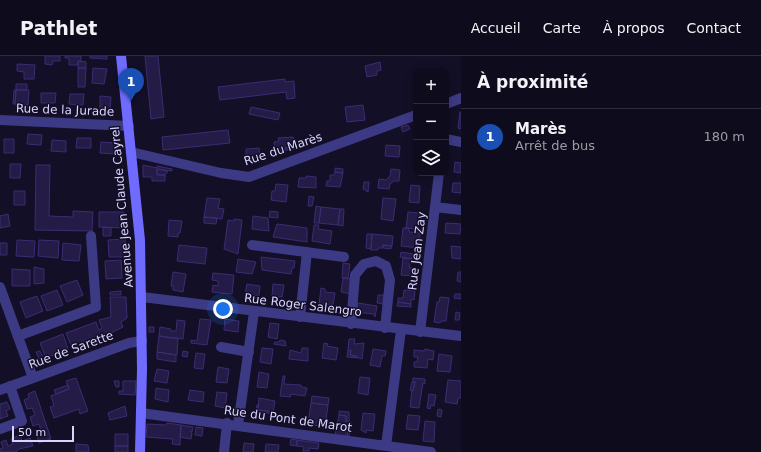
<!DOCTYPE html>
<html lang="fr">
<meta charset="utf-8">
<style>
body{margin:0;font-family:"DejaVu Sans",sans-serif;background:#171425;color:#f1f3f6}
.controls{position:absolute;right:12px;top:12px;display:grid;overflow:hidden;border-radius:8px;box-shadow:0 2px 10px #0003}
.controls button{width:36px;height:36px;display:grid;place-items:center;padding:0;border:0;border-bottom:1px solid #2e2b3b;background:#0e0b1c;color:#f1f3f6;font:20px sans-serif}
.scale{position:absolute;left:12px;bottom:10px;width:62px;box-sizing:border-box;padding-left:4px;border:2px solid #d9d4ff;border-top:0;font-size:11px;line-height:14px;white-space:nowrap;color:#d9d4ff;-webkit-text-stroke:3px #130f26;paint-order:stroke}
.you{position:absolute;left:223px;top:253px;width:14px;height:14px;margin:-10px;border:3px solid #fff;border-radius:50%;background:#1a73e8;box-shadow:0 0 0 6px #1a73e833}
.badge{display:grid;place-items:center;width:26px;height:26px;border-radius:50%;background:#1a73e8;color:#fff;font-size:13px;font-weight:700}
.pin{position:absolute;translate:-50% -33px;filter:drop-shadow(0 1px 2px #0008)}
.pin::after{content:'';position:absolute;top:21px;width:14px;height:12px;background:inherit;clip-path:polygon(0 0,100% 0,50% 100%)}
.list{margin:0;padding:0;list-style:none}
h2{display:flex;justify-content:space-between;align-items:center;height:52px;margin:0;padding:0 16px;font-size:17px}
h2 small{font-size:13px;font-weight:400;color:#9b9ba3}
.list li{display:grid;grid-template-columns:26px 1fr auto;gap:12px;align-items:center;box-sizing:border-box;height:56px;padding:0 16px;border-top:1px solid #2e2b3b}
.list b{display:block;font-size:15px;white-space:nowrap}
.list p{margin:0;font-size:13px;white-space:nowrap;color:#9b9ba3}
.list em{font-size:13px;font-style:normal;color:#9b9ba3}
.icon{flex:none;width:22px;height:22px;fill:none;stroke:currentColor;stroke-width:2;stroke-linecap:round;stroke-linejoin:round}
.map{position:relative;flex:none;width:461px;height:396px;overflow:hidden}
header{display:flex;align-items:center;gap:24px;box-sizing:border-box;height:56px;padding:0 20px;background:#0e0b1c;border-bottom:1px solid #2e2b3b}
header strong{font-size:19px}
nav{display:flex;gap:22px;margin-inline-start:auto;font-size:14px}
main{display:flex}
aside{flex:1;background:#0e0b1c}
.map>svg:first-child{display:block}
.building{fill:#241b47;stroke:#3b2d73}
.lines{fill:none;stroke-linecap:round;stroke-linejoin:round}
.street{stroke:#3d3a85;stroke-width:10}
.secondary{stroke:#6f6bff;stroke-width:10}
.labels{text-anchor:middle;stroke-width:3;stroke-linejoin:round;paint-order:stroke}
.street-label{font-size:12px;fill:#d9d4ff;stroke:#130f26}
</style>
<header>
<strong>Pathlet</strong>
<nav><a>Accueil</a><a>Carte</a><a>À propos</a><a>Contact</a></nav>
</header>
<main>
<div class="map">
<svg width="461" height="396" viewBox="0 0 461 396">
<rect width="100%" height="100%" fill="#130f26"/>
<path class="building" d="M45 0H60V5H53L52 9 45 8Z
M65 0H81V6L78 5V9H69V2H65Z
M90 0H107V3L90 2Z
M145 0H158L164 61 151 63Z
M78 5 86 6V12H78Z
M380 6 381 14 377 15V19L367 21 365 10Z
M17 8 35 9 34 23H24V16L17 15Z
M78 12H86L85 31H78Z
M93 12 107 13 104 28 92 27Z
M285 23V26L294 25 295 42 287 43 286 36 220 44 218 31Z
M16 28H27V34H16Z
M14 34H16L15 48H13Z
M16 34H29L28 49 15 48Z
M41 37H56L55 47H41Z
M70 38H84L83 49 69 48Z
M100 40 111 41 110 55 100 54Z
M16 48 28 49V51L16 50Z
M363 49 365 64 347 66 345 51Z
M251 51 280 57 278 64 249 58Z
M460 56H461V73L458 72Z
M408 69 410 73 403 76 401 71Z
M228 74 230 87 163 94 162 81Z
M28 78 42 79 41 89 27 88Z
M293 81 295 91 280 93V95L275 96 274 86 279 85 278 82Z
M77 82H91V92H76Z
M4 83H14V97H4Z
M52 84 66 85V96L51 95Z
M101 86 116 87 115 98 100 97Z
M386 89 400 90 399 101 385 100Z
M295 91V93L280 95V93Z
M259 92 260 101 246 102V93Z
M455 106 461 107V117L454 116Z
M10 108H21L20 122H10Z
M36 109H50L49 160 73 161V155L93 156 92 175 35 174Z
M143 109 157 112V110L172 113V115L157 113V119H165V125H152V121H143Z
M335 112 343 113V117L335 116Z
M157 113 168 115 165 119H157Z
M391 113 400 114 399 125H394L390 128 389 133 378 132 379 123 386 124 390 120Z
M335 116 343 117 340 131 326 130 327 125H330V119H334Z
M306 120 316 121V132L298 131 299 122H306Z
M364 126H369L368 136 363 133Z
M453 127H461V137L452 136Z
M276 128 288 129 286 146 271 144 272 135H275Z
M411 129 420 130 419 147 409 146Z
M14 135H25V149H14Z
M309 140 314 141 312 150H308Z
M207 142 220 143 218 152 224 153 222 163 204 161Z
M383 142 396 143 393 165 381 163Z
M316 150 321 151 319 167H314Z
M321 151 340 153 338 169 319 167Z
M340 153H344L343 170 338 169Z
M270 155 278 156V162L269 161Z
M99 156H124V172L99 171Z
M408 156 420 157 418 173 406 172Z
M8 158 10 170 0 172V160Z
M253 160 268 162 269 175 252 173Z
M204 161 217 162 216 168 204 167Z
M234 163 242 164 238 198 224 193 228 164 234 165Z
M169 164 182 165 180 177H178V181L168 180Z
M446 167 461 168 460 178 445 177Z
M277 168 307 172V186L273 181Z
M314 169H319L318 173 332 175 330 188 312 185Z
M103 171 111 172V180H103Z
M403 172H409V176L420 177 419 192 401 190Z
M367 178H372L371 193 366 192Z
M372 178 393 180 392 190 383 189V192H378V194H371Z
M125 183 126 201H109L108 184Z
M17 184 35 185 34 201 16 200Z
M39 184 59 185 58 202 38 200Z
M0 187H7V199H0Z
M63 187 81 189 79 205 62 204Z
M179 189 207 192 205 208 177 205Z
M383 189 392 190 391 193 383 192Z
M451 190 461 191V203L452 202Z
M401 196 414 198V203L400 201Z
M261 201 295 205 294 212H292L291 218 262 214Z
M403 202 414 203 413 207H410L409 212H413L412 220 401 219Z
M238 203 256 206 252 218 236 216Z
M121 204 122 222 106 223 105 205Z
M343 207 350 208 348 222H342Z
M34 211 44 213V227L34 228Z
M12 213 30 214V230H12Z
M173 216 186 218 183 236 173 234V230H171Z
M458 216H461V226L457 225Z
M213 217 234 219 232 238 212 236 213 229 218 230V225L212 224Z
M343 222 353 223 351 238 341 236Z
M77 224 83 239 67 246 60 230Z
M247 228 260 230 259 240 245 238Z
M273 228 284 229 282 241 272 240Z
M321 232 325 233V236L335 237 333 249 319 248Z
M57 234 63 249 47 255 41 240Z
M404 234 415 235 414 244 411 243V248L398 246V242H403Z
M121 235V239H110V236Z
M455 238H461V243L454 242Z
M378 239H384L383 248 377 247Z
M37 240 43 255 26 262 20 246Z
M110 241H126L127 262 121 266 123 271 105 280 72 292 66 277 96 266 99 274 102 272 99 264 111 261Z
M440 241 449 242 446 265H441L440 267 434 266 437 246H439Z
M398 246 411 248V251L397 250Z
M358 247 377 250 375 261 373 258 356 256Z
M219 256H223L222 263 218 262Z
M456 256 460 257 459 264H455Z
M200 263 211 264 207 289 191 287V284L197 285Z
M225 263 239 265 238 276 224 274Z
M177 264 185 265 183 283 159 280 160 271 171 273V275H176Z
M270 267 279 268 277 283 268 281Z
M149 271H154V276H149Z
M63 278 68 293 46 302 40 287Z
M159 280 178 283 177 299 157 296Z
M349 283H355L354 288 364 287 362 303 350 299 351 295 348 294Z
M280 284 285 285 286 290 274 288 275 286H279Z
M324 287 328 288 327 290 338 292 336 304 322 302Z
M262 292 273 293 271 308 260 306Z
M302 292H308V305L289 303 290 294 301 297Z
M373 293 386 295 385 300H382L380 311 370 309Z
M425 293 434 295 433 304 428 303 427 312 414 311V306H417L418 301H414V294L424 295Z
M348 294 351 295 350 299 357 300V302L347 301Z
M40 295 44 304 40 305 36 296Z
M183 295 188 296 187 301 182 300Z
M157 296 176 299V306L157 303Z
M196 297 205 298 203 313 194 312Z
M439 298 452 300 450 316 437 315Z
M218 311 229 313 227 327 216 326Z
M157 313 169 315 167 327 154 325Z
M259 316 269 318 267 332 257 331Z
M283 320H285L284 328 301 329V331L307 332 305 340 291 338 290 341 280 340Z
M360 321 370 322 368 339 358 337Z
M76 322 88 355 80 358 79 353 54 362 50 351 54 350 51 340 69 333 66 325Z
M413 322 425 323V328L423 327 419 352 410 351 412 334 413 335 415 326H413Z
M448 324 461 325V342H458L457 348 445 346Z
M114 325H119V331H116Z
M123 325H136L135 339 119 338V335H123Z
M412 326H415L413 335 410 334Z
M68 329 69 333 56 338 54 334Z
M156 332 169 334 168 346 155 343Z
M190 334 204 336 203 346 188 344Z
M35 335 51 383 39 387 36 377 41 375 39 368 33 370 30 361 35 359 32 352 27 353 24 344 29 342 28 338Z
M217 336 227 337 225 352 215 350Z
M429 338 436 339 434 350 431 349 430 353 427 352Z
M312 340 329 342 328 349 311 347Z
M259 342 275 345 273 356 258 354Z
M7 346 10 353 6 355 8 360 0 363V348Z
M311 347 328 349 325 371 308 368Z
M257 349H258V354L273 356V358L256 355Z
M125 350 127 360 110 364 108 357Z
M438 353 442 354 441 361 437 360Z
M339 355 349 356V366L346 365V360L339 359Z
M363 357 375 358 373 375 366 374V377L361 374Z
M339 359 346 360V365L349 366 347 380 335 379Z
M408 359 420 360 418 374 406 373Z
M425 365 435 366 434 386 423 385Z
M349 366H351L349 381 347 380Z
M167 367 181 369 180 389 172 388 173 383 146 381 147 368 166 369Z
M181 369 193 371 192 376 190 375 192 377 191 383 180 381Z
M196 371 203 372 202 380 195 379Z
M115 378H128V390H115Z
M20 379 22 385 30 382 33 390 19 393 16 396H0V393L3 392 1 386 6 384 8 390 13 388 11 383Z
M291 383 297 384V390L290 389Z
M297 384 319 387 318 393 309 392V395H303L304 391 297 390Z
M244 387 254 388 253 396H243Z
M76 388 88 389 89 396H76Z
M266 388 279 389 278 396H265Z
M115 390H128V396H115Z"/>
<g class="lines">
<path class="street" d="M446 48 461 42
M0 64 129 70
M446 83 461 86
M131 96 221 117 249 121 416 59
M435 151 461 154
M252 189 344 201
M0 231 33 322
M142 241 461 280
M300 261 307 196
M351 268 355 219 364 208 376 205 386 210 390 224 385 272
M420 276 439 117
M18 280 96 251 91 180
M221 291 249 296
M0 334 129 287 142 285
M141 357 431 396
M238 369 254 256
M0 373 22 365 10 330
M386 390 401 274
M224 396 227 367"/>
<path class="secondary" d="M121 0 140 184 142 313 140 396"/>
</g>
<g class="labels">
<g class="street-label">
<text transform="translate(65 54) rotate(2)" y="4">Rue de la Jurade</text>
<text transform="translate(283 93) rotate(-18)" y="4">Rue du Marès</text>
<text transform="translate(122 151) rotate(-95)" y="4">Avenue Jean Claude Cayrel</text>
<text transform="translate(417 195) rotate(-83)" y="4">Rue Jean Zay</text>
<text transform="translate(303 249) rotate(7)" y="4">Rue Roger Salengro</text>
<text transform="translate(71 294) rotate(-20)" y="4">Rue de Sarette</text>
<text transform="translate(288 363) rotate(8)" y="4">Rue du Pont de Marot</text>
</g>
</g>
</svg>
<div class="controls">
<button>+</button>
<button>−</button>
<button><svg class="icon" aria-label="layers" viewBox="0 0 24 24"><path d="M12 4l9 5-9 5-9-5zM3 14l9 5 9-5"/></svg></button>
</div>
<div class="scale">50 m</div>
<div class="you"></div>
<div class="pin badge" style="left:131px;top:45px;background:#1a4fb4">1</div>
</div>
<aside>
<h2>À proximité<small></small></h2>
<ul class="list">
<li><span class="badge" style="background:#1a4fb4">1</span><div><b>Marès</b><p>Arrêt de bus</p></div><em>180 m</em></li>
</ul>
</aside>
</main>
